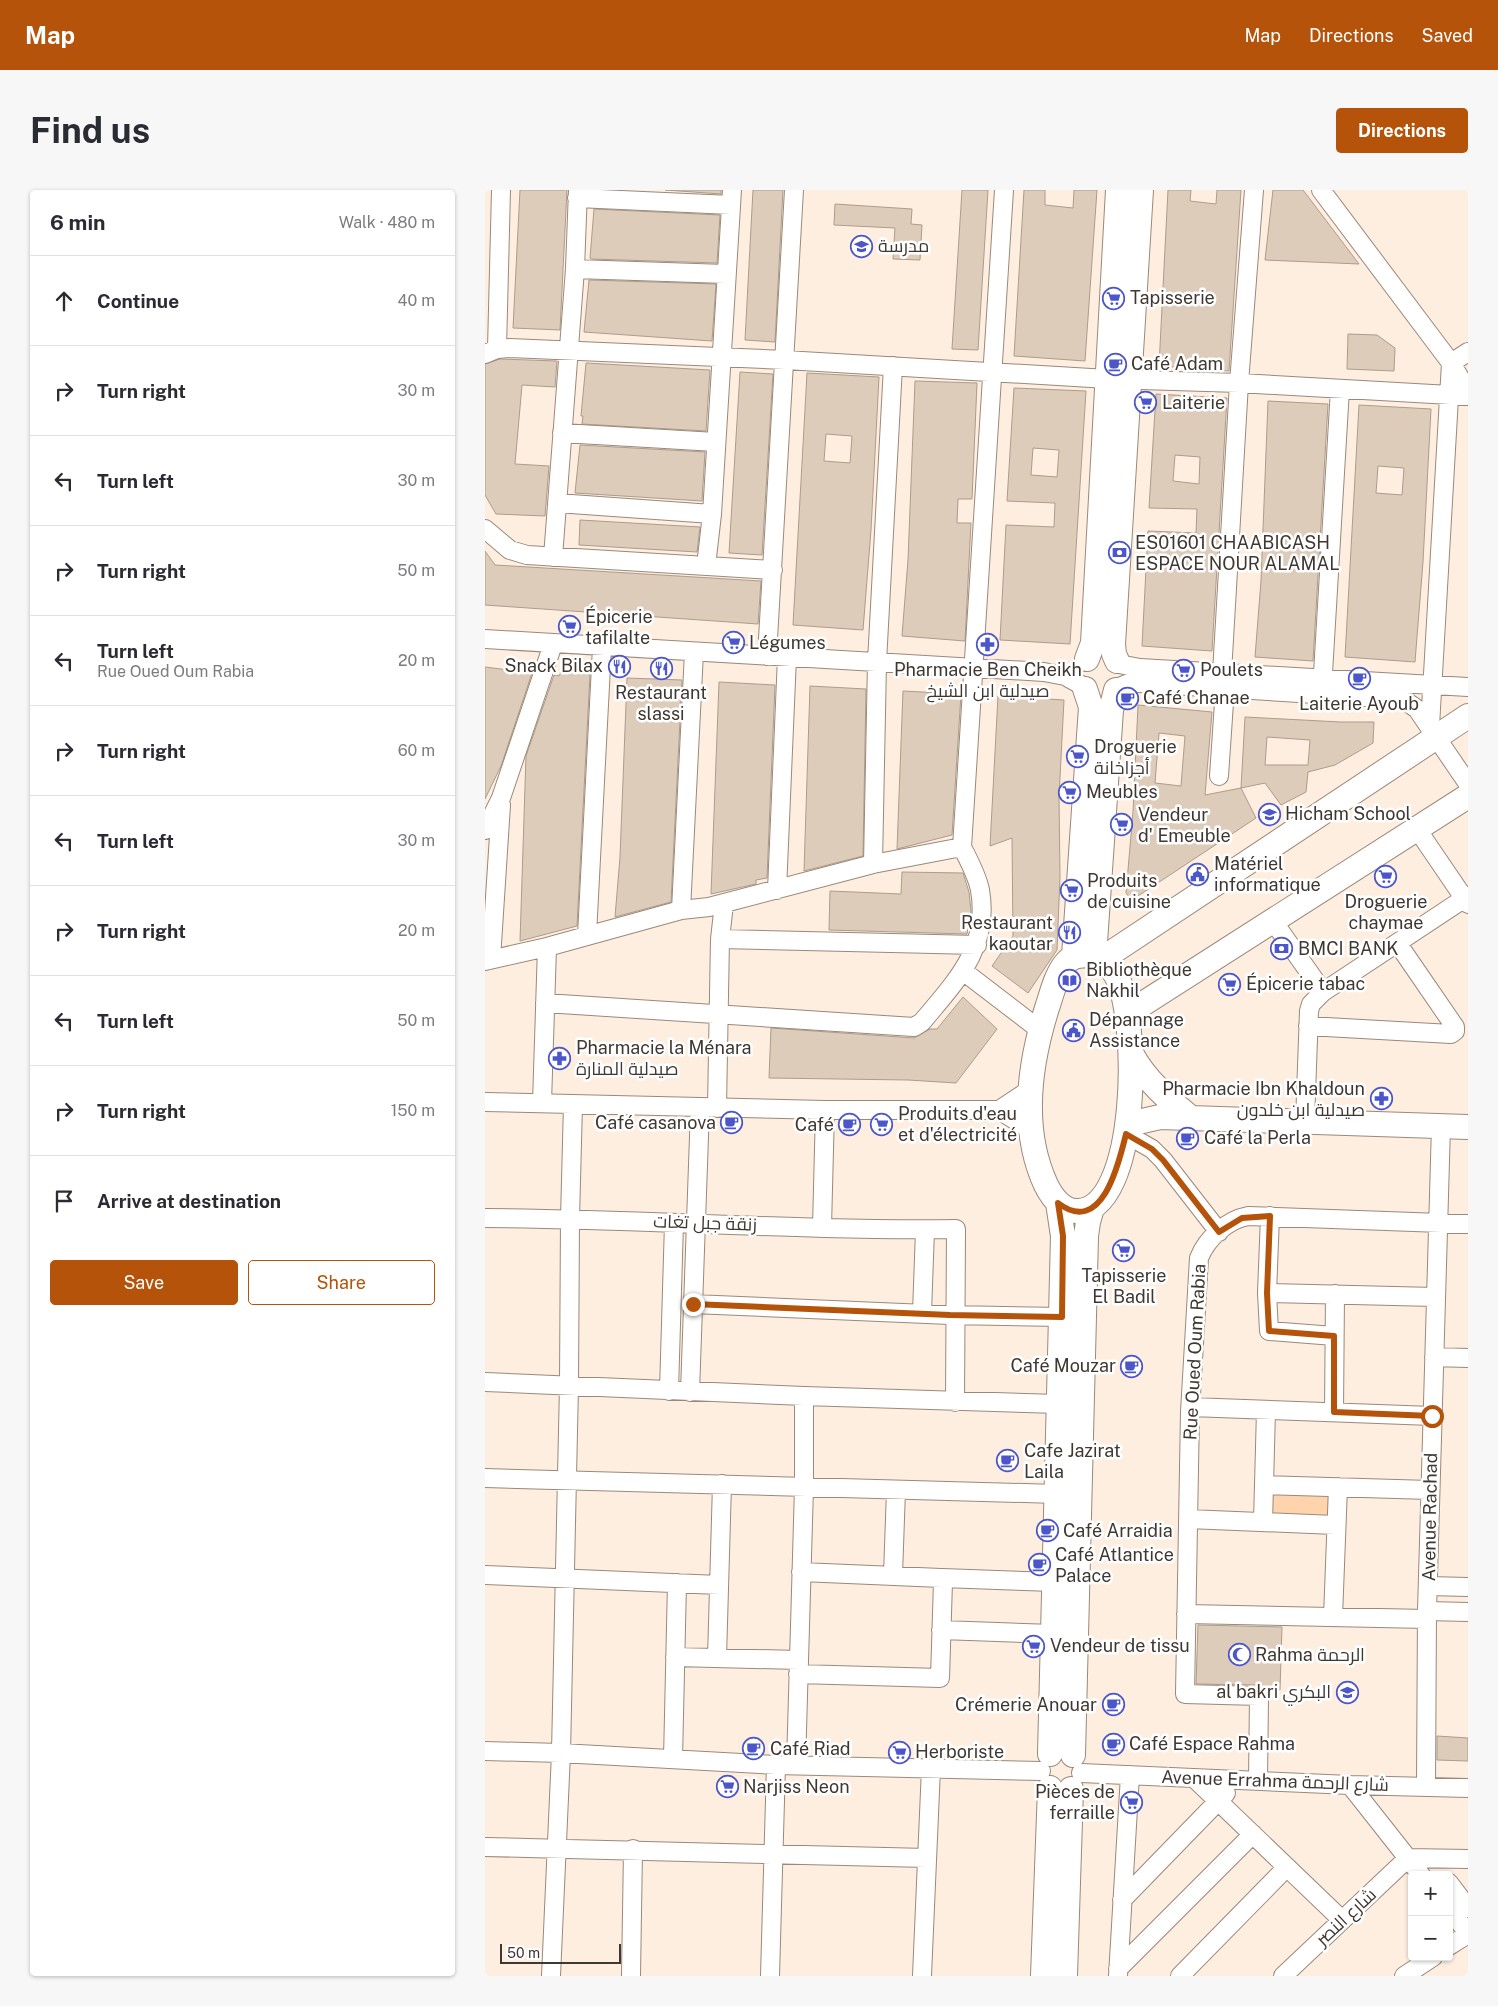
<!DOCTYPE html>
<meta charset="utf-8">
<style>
body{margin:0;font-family:"Public Sans",Cairo,sans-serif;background:#f7f7f7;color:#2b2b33}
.controls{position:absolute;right:15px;bottom:15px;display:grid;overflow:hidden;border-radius:5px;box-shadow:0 1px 4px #0004}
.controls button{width:45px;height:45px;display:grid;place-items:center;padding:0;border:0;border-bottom:1px solid #e1e1e2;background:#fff;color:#2b2b33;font:25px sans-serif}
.scale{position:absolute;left:15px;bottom:12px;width:121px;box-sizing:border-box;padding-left:5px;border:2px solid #3f3731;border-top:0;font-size:14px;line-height:18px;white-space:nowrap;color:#3f3731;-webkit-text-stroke:4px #fff;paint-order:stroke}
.stop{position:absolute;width:15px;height:15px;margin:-11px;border:4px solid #b45309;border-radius:50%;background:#fff}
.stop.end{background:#b45309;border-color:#fff;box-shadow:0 1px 5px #0008}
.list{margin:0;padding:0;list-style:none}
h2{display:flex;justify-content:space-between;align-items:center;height:65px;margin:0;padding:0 20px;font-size:21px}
h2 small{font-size:16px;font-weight:400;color:#7c7c81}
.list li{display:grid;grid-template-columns:32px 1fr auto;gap:15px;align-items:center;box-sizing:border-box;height:90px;padding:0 20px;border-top:1px solid #e1e1e2}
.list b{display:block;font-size:19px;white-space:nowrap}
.list p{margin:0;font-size:16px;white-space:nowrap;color:#7c7c81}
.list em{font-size:16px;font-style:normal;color:#7c7c81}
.actions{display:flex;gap:10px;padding:15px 20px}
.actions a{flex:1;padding:11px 0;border:1px solid #b45309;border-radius:5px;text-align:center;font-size:18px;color:#b45309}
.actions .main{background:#b45309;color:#fff}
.icon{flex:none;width:28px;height:28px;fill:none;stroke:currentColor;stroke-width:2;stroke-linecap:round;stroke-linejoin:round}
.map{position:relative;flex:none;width:983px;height:1786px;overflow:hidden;border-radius:5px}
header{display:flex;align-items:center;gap:30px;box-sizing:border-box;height:70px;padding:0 25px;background:#b45309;color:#fff}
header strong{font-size:24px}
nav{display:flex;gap:28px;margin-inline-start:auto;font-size:18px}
.intro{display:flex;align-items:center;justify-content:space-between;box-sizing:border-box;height:120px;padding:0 30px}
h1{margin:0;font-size:35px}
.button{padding:12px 22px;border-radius:5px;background:#b45309;color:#fff;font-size:18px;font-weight:700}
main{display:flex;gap:30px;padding:0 30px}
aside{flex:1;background:#fff;border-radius:5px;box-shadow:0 1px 4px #0004}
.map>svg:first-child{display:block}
.green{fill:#ffd4ad}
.building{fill:#deccbb;stroke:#ad9b8b;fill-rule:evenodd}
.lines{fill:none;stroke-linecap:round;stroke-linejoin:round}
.street-casing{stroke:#9a897a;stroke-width:20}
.secondary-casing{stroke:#9a897a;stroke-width:26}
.street{stroke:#fff;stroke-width:18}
.secondary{stroke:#fff;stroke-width:24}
.route{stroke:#b45309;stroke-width:6}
.labels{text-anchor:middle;stroke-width:5;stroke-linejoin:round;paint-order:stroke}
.poi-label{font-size:18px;fill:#3f3731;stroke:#fff;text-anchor:start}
.street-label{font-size:18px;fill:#3f3731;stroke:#fff}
</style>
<header>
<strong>Map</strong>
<nav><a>Map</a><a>Directions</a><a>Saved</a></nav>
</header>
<div class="intro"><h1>Find us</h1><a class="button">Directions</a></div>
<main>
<aside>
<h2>6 min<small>Walk · 480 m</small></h2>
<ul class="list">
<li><svg class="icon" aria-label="ahead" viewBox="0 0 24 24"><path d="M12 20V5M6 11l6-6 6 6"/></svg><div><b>Continue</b></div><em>40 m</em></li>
<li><svg class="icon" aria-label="right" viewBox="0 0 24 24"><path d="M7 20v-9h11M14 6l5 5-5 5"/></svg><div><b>Turn right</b></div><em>30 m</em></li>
<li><svg class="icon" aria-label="left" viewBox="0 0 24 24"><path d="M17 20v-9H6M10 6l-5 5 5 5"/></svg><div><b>Turn left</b></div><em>30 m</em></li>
<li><svg class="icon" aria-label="right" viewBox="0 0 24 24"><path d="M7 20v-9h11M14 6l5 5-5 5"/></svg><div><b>Turn right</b></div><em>50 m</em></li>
<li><svg class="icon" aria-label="left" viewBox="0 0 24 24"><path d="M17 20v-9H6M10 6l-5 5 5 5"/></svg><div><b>Turn left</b><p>Rue Oued Oum Rabia</p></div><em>20 m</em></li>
<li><svg class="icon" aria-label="right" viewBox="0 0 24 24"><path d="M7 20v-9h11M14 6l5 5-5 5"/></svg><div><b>Turn right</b></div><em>60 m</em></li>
<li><svg class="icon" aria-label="left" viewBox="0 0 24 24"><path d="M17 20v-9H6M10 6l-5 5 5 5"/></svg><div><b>Turn left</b></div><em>30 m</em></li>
<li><svg class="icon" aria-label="right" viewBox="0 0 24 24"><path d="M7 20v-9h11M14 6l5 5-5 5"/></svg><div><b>Turn right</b></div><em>20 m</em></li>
<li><svg class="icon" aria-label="left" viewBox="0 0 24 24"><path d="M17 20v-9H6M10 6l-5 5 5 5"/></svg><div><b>Turn left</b></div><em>50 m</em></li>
<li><svg class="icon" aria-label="right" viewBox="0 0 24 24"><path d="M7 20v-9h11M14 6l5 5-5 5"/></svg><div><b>Turn right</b></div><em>150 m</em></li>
<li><svg class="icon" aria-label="arrive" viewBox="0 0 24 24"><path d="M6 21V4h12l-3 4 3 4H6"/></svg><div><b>Arrive at destination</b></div></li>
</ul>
<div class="actions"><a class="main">Save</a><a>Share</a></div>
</aside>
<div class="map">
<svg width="983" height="1786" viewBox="0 0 983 1786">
<rect width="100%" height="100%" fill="#fdeee0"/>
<path class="green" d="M779 1295 853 1297 850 1335 778 1332Z"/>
<path class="building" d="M35 0H82L75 140 28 138Z
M180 0H236V4Z
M268 0H298L290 152 260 150Z
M477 0H503L493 160 467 159Z
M539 0H560V15L588 18 589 0H612L600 171 529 166Z
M683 0H706L705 11 731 14 732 0H756L744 181 674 176Z
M788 0H818L874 74 780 70Z
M350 14 427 19 426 34 437 35 435 70 408 69 410 38 349 35Z
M109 19 235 25 232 73 106 69 105 68Z
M104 90 231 94 227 151 99 142Z
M863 144 892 145 910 158 909 181 862 179Z
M15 169 72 171 70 197 37 195 30 274 64 276 60 326 11 324 0 305V174Z
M101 173 225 180 221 241 97 234 98 226H96Z
M255 182 288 184 277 365 244 363Z
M322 183 394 187 386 340 378 440 308 435ZM341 244 367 246 365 273 339 271Z
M430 191 492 193 487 309H473L472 333H486L480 451 417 446 423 370Z
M529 198 601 201 585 454 515 450 521 335 569 337 570 313 522 311ZM548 258 574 260 572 287 546 285Z
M671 204 742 208 727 461 657 456 663 341 711 343 712 319 664 318ZM690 265 715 267 714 294 688 291Z
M783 211 843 214 828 471 770 467 776 391Z
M874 215 946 219 938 372 930 472 860 467ZM893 276 919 278 917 305 891 303Z
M95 255 220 262 217 311 90 303Z
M95 330 215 337 212 362 94 355Z
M0 361 10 375 276 391 273 434 0 415Z
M0 477 47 483 16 576 0 609Z
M76 482 105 484 92 736 35 751 41 566 69 485 74 486Z
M142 488 197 490 186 712 130 727 135 667Z
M234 492 290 495 282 688 271 690V694L226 704Z
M325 496 381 499 378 666 319 681Z
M418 501 476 504 467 645 412 659Z
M513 506 579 510 574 607 575 687 572 760 543 803 507 776 528 746 527 648 505 656Z
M653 515 727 522 720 605 756 598 771 628 647 710 641 703 648 622ZM674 543 700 546 696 596 670 593Z
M760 527 856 532H889L888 553 850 575 823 582 821 602 796 615 780 593 756 598ZM782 547 825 550 823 575H780Z
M417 682 478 683 484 702 486 721 482 744 344 740 345 701 416 704Z
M478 807 512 839 471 893 423 890 284 888 286 838 429 848 445 839H452Z
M713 1435 797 1437 795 1500H782L774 1495 711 1494Z
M952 1546 983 1548V1571L952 1570Z"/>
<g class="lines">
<defs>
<path id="street" d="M836 0 966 173 983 201
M92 8 246 15
M90 79 241 84
M12 159 16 0
M0 164 12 159 25 158 300 170 623 189 754 193 983 206
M77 243 231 252
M72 313 227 324
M0 339 25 360 42 365 288 380
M68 367 90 79 93 0
M221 376 227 324 247 0
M0 449 559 482 580 486 598 496
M282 466 309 0
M634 474 655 478 983 497
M634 497 644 493H654L912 509 922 512 932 519 983 594
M837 500 855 199
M945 536 966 173 983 162
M734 586 740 498 737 483 754 193 769 0
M932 639 983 714
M0 640 16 608 68 454
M388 674 392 472 408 176
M292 700 302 467
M196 720 209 462
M788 731 838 802
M102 745 117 457
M235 749 492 755
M6 769 16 615
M0 771 62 757 196 720 224 717 388 674 477 657
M478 781 555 840
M60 813 429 837 437 832C471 791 505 758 495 700 492 685 484 671 477 657L519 0
M823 836 966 844 970 841V837L913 754
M0 912 340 920H514L546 940
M57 913 62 757
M232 918 235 749 239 714
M514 920 546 899
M820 932 824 821 826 814 838 802 983 706
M641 944 667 959 678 970 734 1042
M785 1026 782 1103 784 1141 849 1146
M0 1028C157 1029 314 1041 471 1039L470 1212
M337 1037 340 920
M782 1103 950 1107
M208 1114 465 1125 577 1127
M437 1123 440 1040
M949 1167 983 1168
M0 1192 319 1206 574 1214
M184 1201 189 1033
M205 1202 215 918
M706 1217 947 1226
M849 1222 850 1104
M0 1288 572 1304
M779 1295 945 1300
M703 1329 850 1335
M778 1332 781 1220
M0 1385 234 1395
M408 1385 411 1300
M457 1388 569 1392
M943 1396 983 1397
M942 1421 983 1422
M701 1424 942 1429
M848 1427 853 1297
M456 1440 568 1444
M190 1467 313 1470
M232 1468 237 1294
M313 1484 455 1488 458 1392 456 1388 316 1382
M0 1561 76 1563 291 1575 556 1581
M188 1569 192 1393
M311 1575 319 1297V1206
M596 1583 865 1595 983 1598
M709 1588 857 1730
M773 1591 774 1506 700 1504 705 1222 714 1068C722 1048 742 1030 763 1026L983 1034
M865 1595 936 1685
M941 1597 942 1421 956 936
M0 1657 442 1668
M964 1693 983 1718
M637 1710 741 1603
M964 1719 983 1743
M964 1756 983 1744
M633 1779 768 1644
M66 1786 76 1563 84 1195 85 1029 88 914
M146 1786 148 1659
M285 1786 291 1575
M437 1786 446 1578
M633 1786 645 1585
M695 1786 802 1677
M798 1786 923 1668 983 1669
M919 1786 948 1767"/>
<path id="secondary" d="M602 469 608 453 633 0
M632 471 629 464 628 454 656 0
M601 765C614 768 622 772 629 782 656 820 655 1024 591 1021 576 1020 567 1007 561 995 535 939 544 875 562 818 567 803 571 785 581 773 587 766 593 766 601 765Z
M589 766 606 517 600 499
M609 767 626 520 631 500
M617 769 983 526
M642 824 983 606
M646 863C660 890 684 910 707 929
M643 937 653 932 675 927 983 937
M565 1564 578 1046 573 1013
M588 1565 601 1046 603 1032 607 1018
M558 1786 565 1598
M580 1786 586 1599"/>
</defs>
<use href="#street" class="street-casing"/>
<use href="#secondary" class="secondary-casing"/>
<use href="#street" class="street"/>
<use href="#secondary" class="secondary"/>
</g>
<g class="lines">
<path class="route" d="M208 1114 465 1125 577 1127 578 1046 573 1013C617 1047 634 973 641 944L667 959 678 970 734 1042 757 1028 785 1026 782 1103 784 1141 849 1146V1222L947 1226"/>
</g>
<defs>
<symbol id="school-ring" viewBox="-11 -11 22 22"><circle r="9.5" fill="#fff" stroke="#4c56cb" stroke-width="1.5"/><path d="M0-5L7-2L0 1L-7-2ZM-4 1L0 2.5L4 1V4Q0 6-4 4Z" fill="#4c56cb"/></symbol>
<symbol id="supermarket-ring" viewBox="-11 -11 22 22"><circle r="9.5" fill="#fff" stroke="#4c56cb" stroke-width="1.5"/><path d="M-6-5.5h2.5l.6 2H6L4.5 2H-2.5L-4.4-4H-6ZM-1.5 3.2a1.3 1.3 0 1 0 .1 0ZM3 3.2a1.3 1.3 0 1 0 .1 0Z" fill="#4c56cb"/></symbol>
<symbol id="cafe-ring" viewBox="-11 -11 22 22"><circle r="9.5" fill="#fff" stroke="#4c56cb" stroke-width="1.5"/><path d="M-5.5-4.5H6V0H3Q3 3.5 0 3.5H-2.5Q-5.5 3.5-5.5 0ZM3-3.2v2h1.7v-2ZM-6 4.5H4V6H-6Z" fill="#4c56cb"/></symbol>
<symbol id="bank-ring" viewBox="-11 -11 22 22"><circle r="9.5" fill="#fff" stroke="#4c56cb" stroke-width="1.5"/><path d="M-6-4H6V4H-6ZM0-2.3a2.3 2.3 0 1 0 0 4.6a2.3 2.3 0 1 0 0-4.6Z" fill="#4c56cb"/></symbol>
<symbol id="pharmacy-ring" viewBox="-11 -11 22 22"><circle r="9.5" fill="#fff" stroke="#4c56cb" stroke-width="1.5"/><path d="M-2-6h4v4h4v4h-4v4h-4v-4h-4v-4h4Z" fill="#4c56cb"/></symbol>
<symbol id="restaurant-ring" viewBox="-11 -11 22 22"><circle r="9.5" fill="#fff" stroke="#4c56cb" stroke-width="1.5"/><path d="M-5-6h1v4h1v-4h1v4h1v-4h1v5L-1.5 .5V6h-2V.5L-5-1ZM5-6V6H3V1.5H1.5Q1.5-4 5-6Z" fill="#4c56cb"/></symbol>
<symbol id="civic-ring" viewBox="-11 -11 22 22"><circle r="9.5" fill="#fff" stroke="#4c56cb" stroke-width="1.5"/><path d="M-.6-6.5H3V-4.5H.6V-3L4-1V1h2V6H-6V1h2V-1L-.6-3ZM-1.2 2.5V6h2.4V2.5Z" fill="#4c56cb"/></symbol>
<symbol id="library-ring" viewBox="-11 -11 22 22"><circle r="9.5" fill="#fff" stroke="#4c56cb" stroke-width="1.5"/><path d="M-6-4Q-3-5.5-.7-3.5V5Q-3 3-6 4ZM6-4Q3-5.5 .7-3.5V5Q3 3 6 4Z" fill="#4c56cb"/></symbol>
<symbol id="mosque-ring" viewBox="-11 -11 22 22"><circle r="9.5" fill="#fff" stroke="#4c56cb" stroke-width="1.5"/><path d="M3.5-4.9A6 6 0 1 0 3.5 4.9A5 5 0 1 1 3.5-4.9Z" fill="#4c56cb"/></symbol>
</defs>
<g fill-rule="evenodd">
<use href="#school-ring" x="364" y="44" width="25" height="25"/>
<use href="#supermarket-ring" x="616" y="96" width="25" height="25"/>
<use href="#cafe-ring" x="618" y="162" width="25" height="25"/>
<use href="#supermarket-ring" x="648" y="200" width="25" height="25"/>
<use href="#bank-ring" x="622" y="350" width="25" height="25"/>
<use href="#supermarket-ring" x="72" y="424" width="25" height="25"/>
<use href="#supermarket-ring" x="236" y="440" width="25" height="25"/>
<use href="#pharmacy-ring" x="490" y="442" width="25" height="25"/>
<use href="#restaurant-ring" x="122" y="464" width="25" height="25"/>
<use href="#restaurant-ring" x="164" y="466" width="25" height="25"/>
<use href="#supermarket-ring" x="686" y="468" width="25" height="25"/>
<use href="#cafe-ring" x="862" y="476" width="25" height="25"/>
<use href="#cafe-ring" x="630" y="496" width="25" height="25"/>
<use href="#supermarket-ring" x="580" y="554" width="25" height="25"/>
<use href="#supermarket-ring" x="572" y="590" width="25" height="25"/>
<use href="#school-ring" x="772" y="612" width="25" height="25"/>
<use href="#supermarket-ring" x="624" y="622" width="25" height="25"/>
<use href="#civic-ring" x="700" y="672" width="25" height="25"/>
<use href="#supermarket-ring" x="888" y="674" width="25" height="25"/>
<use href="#supermarket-ring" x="574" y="688" width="25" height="25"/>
<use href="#restaurant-ring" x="572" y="730" width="25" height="25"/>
<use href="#bank-ring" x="784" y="746" width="25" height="25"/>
<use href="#library-ring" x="572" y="778" width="25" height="25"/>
<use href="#supermarket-ring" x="732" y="782" width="25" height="25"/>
<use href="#civic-ring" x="576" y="828" width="25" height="25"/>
<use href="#pharmacy-ring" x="62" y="856" width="25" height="25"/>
<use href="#pharmacy-ring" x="884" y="896" width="25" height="25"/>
<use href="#cafe-ring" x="234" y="920" width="25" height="25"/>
<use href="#supermarket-ring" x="384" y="922" width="25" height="25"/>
<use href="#cafe-ring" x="352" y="922" width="25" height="25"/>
<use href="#cafe-ring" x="690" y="936" width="25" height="25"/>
<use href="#supermarket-ring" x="626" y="1048" width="25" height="25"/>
<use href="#cafe-ring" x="634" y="1164" width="25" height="25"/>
<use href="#cafe-ring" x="510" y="1258" width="25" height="25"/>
<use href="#cafe-ring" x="550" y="1328" width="25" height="25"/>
<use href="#cafe-ring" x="542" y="1362" width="25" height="25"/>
<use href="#supermarket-ring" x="536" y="1444" width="25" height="25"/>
<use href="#mosque-ring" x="742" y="1452" width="25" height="25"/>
<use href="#school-ring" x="850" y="1490" width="25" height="25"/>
<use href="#cafe-ring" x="616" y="1502" width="25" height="25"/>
<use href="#cafe-ring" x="616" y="1542" width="25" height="25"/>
<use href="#cafe-ring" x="256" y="1546" width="25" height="25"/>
<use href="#supermarket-ring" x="402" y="1550" width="25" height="25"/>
<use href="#supermarket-ring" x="230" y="1584" width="25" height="25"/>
<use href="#supermarket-ring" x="634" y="1600" width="25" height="25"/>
</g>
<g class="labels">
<g class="poi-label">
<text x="393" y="62">مدرسة</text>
<text x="645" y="114">Tapisserie</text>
<text x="646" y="180">Café Adam</text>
<text x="677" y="219">Laiterie</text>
<text x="650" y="359">ES01601 CHAABICASH<tspan x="650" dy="21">ESPACE NOUR ALAMAL</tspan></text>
<text x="100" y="433">Épicerie<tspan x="100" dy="21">tafilalte</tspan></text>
<text x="264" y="459">Légumes</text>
<text x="118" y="482" text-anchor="end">Snack Bilax</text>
<text x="503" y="486" text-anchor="middle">Pharmacie Ben Cheikh<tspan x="503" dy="21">صيدلية ابن الشيخ</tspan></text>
<text x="715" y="486">Poulets</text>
<text x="176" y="509" text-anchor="middle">Restaurant<tspan x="176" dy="21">slassi</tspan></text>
<text x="658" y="514">Café Chanae</text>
<text x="874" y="520" text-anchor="middle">Laiterie Ayoub</text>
<text x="609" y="563">Droguerie<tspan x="609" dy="21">أجزاخانة</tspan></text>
<text x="601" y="608">Meubles</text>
<text x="800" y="630">Hicham School</text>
<text x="653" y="631">Vendeur<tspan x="653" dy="21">d' Emeuble</tspan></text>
<text x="729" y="680">Matériel<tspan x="729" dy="21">informatique</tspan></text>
<text x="602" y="697">Produits<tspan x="602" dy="21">de cuisine</tspan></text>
<text x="901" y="718" text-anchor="middle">Droguerie<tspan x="901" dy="21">chaymae</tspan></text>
<text x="568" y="739" text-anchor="end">Restaurant<tspan x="568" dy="21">kaoutar</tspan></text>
<text x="813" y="765">BMCI BANK</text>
<text x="601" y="786">Bibliothèque<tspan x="601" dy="21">Nakhil</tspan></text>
<text x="761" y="800">Épicerie tabac</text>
<text x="604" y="836">Dépannage<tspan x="604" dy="21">Assistance</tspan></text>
<text x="91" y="864">Pharmacie la Ménara<tspan x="91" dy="21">صيدلية المنارة</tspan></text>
<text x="880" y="905" text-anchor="end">Pharmacie Ibn Khaldoun<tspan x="880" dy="21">صيدلية ابن خلدون</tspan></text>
<text x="413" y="930">Produits d'eau<tspan x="413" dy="21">et d'électricité</tspan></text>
<text x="231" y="939" text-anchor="end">Café casanova</text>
<text x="349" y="941" text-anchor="end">Café</text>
<text x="719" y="954">Café la Perla</text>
<text x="639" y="1092" text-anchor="middle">Tapisserie<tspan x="639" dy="21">El Badil</tspan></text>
<text x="631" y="1182" text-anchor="end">Café Mouzar</text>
<text x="539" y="1267">Cafe Jazirat<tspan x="539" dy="21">Laila</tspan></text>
<text x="578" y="1347">Café Arraidia</text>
<text x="570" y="1371">Café Atlantice<tspan x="570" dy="21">Palace</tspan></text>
<text x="565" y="1462">Vendeur de tissu</text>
<text x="770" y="1471">Rahma الرحمة</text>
<text x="846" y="1508" text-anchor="end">al bakri البكري</text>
<text x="612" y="1521" text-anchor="end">Crémerie Anouar</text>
<text x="644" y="1560">Café Espace Rahma</text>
<text x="285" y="1565">Café Riad</text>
<text x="430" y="1568">Herboriste</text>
<text x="258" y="1603">Narjiss Neon</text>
<text x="630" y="1608" text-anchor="end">Pièces de<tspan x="630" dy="21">ferraille</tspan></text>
</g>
<g class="street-label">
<text transform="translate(220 1033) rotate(2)" y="6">زنقة جبل تغات</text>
<text transform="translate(710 1162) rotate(-87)" y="6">Rue Oued Oum Rabia</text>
<text transform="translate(945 1327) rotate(-89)" y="6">Avenue Rachad</text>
<text transform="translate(790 1591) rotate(2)" y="6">Avenue Errahma شارع الرحمة</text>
<text transform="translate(861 1727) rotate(-43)" y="6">شارع النصر</text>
</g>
</g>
</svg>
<div class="controls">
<button>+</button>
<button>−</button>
</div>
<div class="scale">50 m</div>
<div class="stop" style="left:947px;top:1226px"></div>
<div class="stop end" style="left:208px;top:1114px"></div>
</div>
</main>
